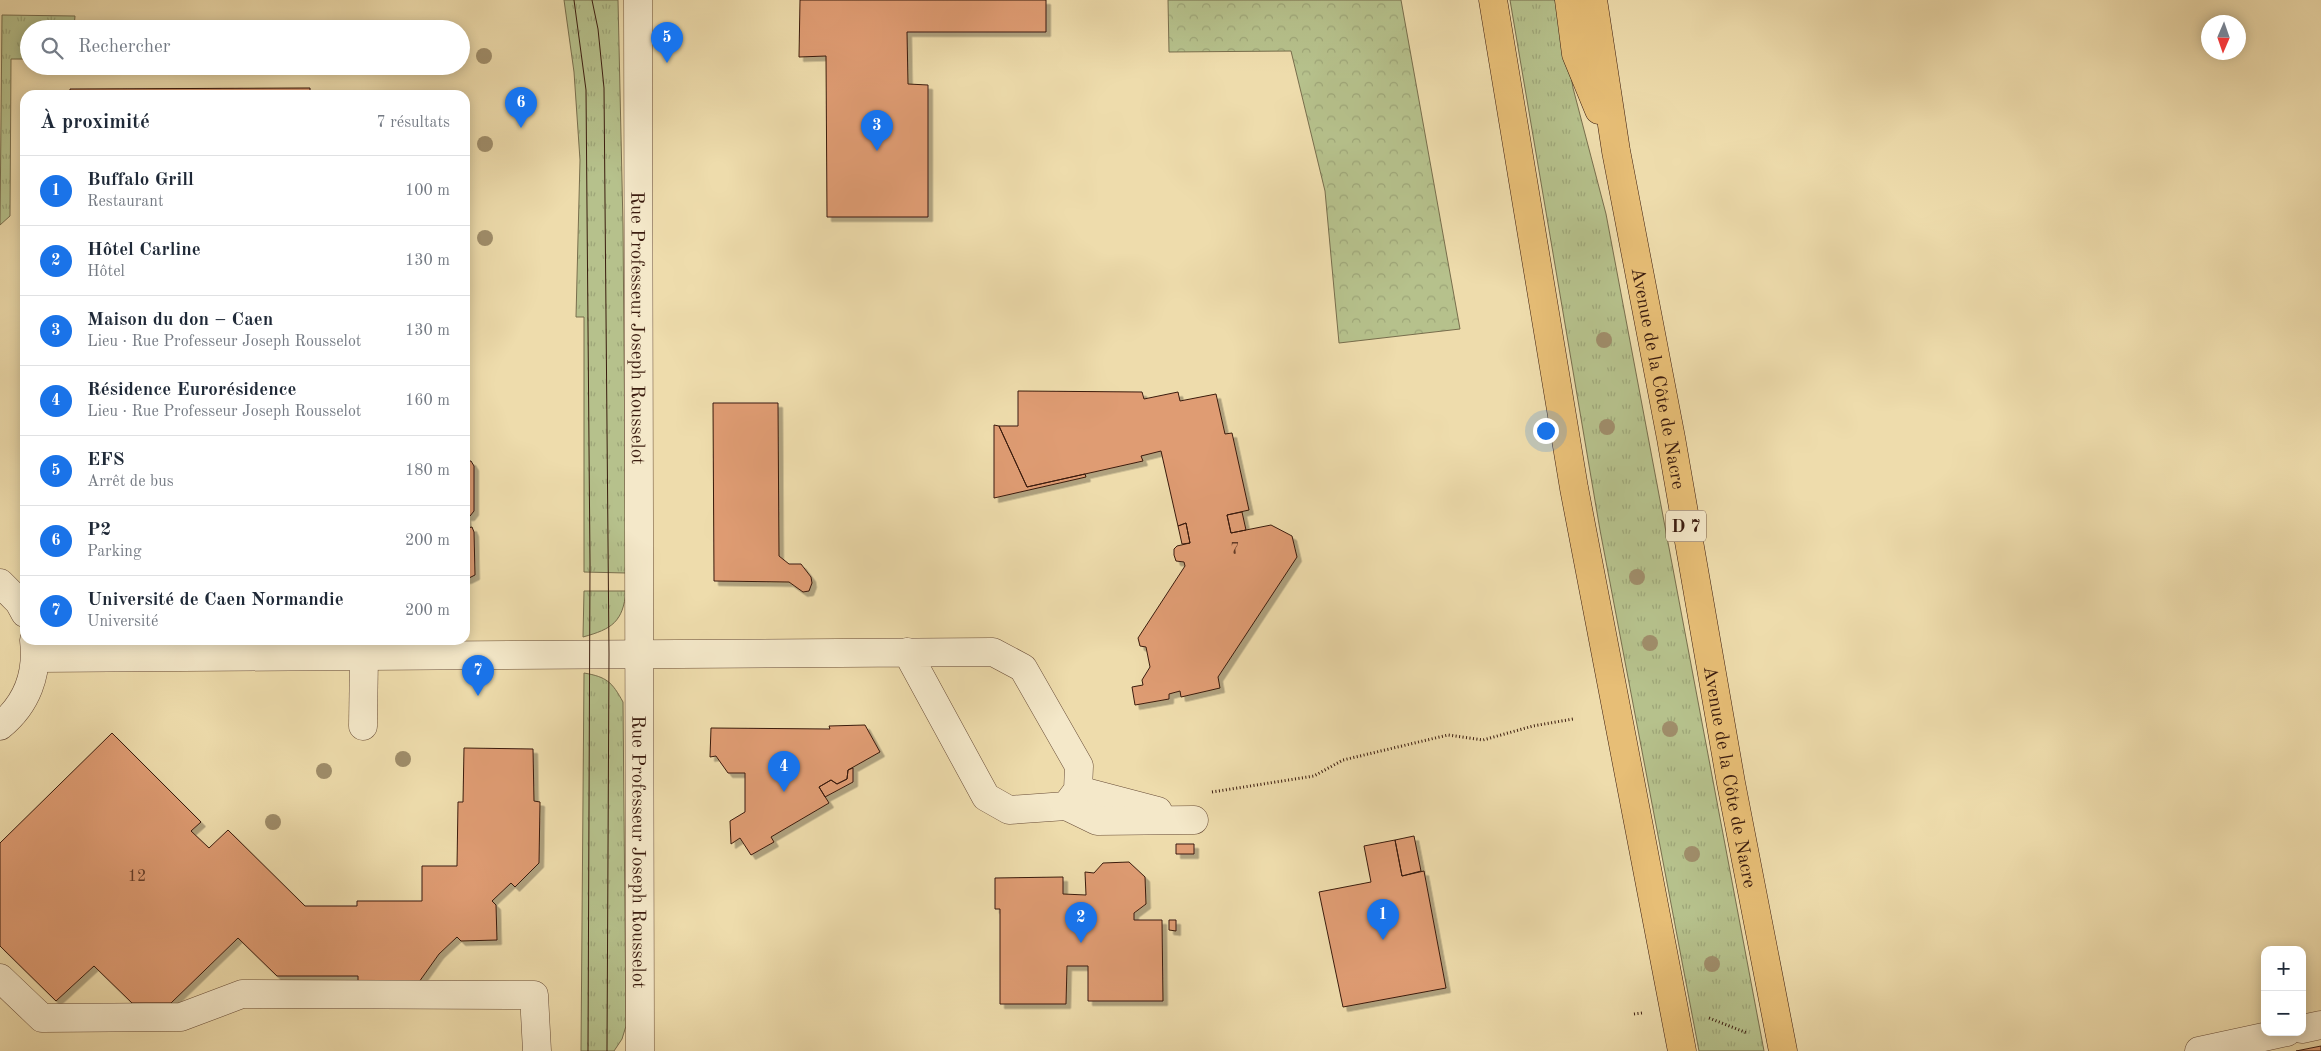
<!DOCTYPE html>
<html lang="fr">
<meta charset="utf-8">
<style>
body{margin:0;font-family:"Old Standard TT",serif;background:#f2f2f3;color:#1f2937}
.controls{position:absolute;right:15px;bottom:15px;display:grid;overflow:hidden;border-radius:10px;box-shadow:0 2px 12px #0003}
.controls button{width:45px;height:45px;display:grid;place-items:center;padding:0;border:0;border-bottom:1px solid #e0e1e3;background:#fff;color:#1f2937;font:25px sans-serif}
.compass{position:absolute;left:2201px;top:15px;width:45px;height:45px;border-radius:50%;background:#fff;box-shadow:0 2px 12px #0003;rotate:182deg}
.you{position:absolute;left:1545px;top:430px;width:18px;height:18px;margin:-12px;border:4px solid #fff;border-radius:50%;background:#1a73e8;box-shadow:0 0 0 8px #1a73e833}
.badge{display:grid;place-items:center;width:32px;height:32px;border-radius:50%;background:#1a73e8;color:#fff;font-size:16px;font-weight:700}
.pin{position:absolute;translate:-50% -41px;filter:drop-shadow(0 1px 2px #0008)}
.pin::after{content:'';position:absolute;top:26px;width:18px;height:15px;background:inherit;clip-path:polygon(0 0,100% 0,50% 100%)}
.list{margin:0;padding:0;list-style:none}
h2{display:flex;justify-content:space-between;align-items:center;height:65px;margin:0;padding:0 20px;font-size:21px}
h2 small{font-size:16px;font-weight:400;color:#747a83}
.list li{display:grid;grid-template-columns:32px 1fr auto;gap:15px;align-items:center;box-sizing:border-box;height:70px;padding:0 20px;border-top:1px solid #e0e1e3}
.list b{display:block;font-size:19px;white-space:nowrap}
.list p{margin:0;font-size:16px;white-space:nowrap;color:#747a83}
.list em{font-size:16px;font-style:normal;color:#747a83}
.icon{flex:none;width:28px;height:28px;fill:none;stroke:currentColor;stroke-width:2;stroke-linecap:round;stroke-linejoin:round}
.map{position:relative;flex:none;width:2321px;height:1051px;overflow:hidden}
.search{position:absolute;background:#fff;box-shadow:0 2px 12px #0003;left:20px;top:20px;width:450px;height:55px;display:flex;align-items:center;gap:12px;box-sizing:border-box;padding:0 18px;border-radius:28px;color:#747a83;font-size:19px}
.panel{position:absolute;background:#fff;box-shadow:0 2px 12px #0003;left:20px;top:90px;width:450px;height:555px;border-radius:15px}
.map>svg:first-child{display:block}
.grass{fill:url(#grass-tufts);stroke:#786e4d}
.forest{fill:url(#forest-crowns);stroke:#786e4d}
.building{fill:#df9c73;stroke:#3a1b0e;filter:url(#shadow)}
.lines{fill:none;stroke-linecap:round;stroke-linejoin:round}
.minor-casing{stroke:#674b36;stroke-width:29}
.major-casing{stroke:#3a1b0e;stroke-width:29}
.path{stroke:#3a1b0e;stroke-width:3;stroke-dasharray:1 2.5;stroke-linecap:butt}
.minor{stroke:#f4e8c9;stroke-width:28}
.major{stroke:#e7be76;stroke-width:28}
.tram{stroke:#3a1b0e;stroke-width:1}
.tree{fill:#9f8d6a}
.labels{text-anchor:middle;stroke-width:4;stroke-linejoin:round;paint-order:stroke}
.number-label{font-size:16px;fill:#633b27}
.shield{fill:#f4e8c9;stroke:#725846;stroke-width:1}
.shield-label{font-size:18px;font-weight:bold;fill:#3a1b0e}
.street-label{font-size:19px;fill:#3a1b0e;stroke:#f4e8c9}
</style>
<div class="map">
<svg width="2321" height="1051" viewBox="0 0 2321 1051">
<defs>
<pattern id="grass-tufts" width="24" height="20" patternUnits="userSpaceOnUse" patternTransform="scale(1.25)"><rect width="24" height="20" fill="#b6c18c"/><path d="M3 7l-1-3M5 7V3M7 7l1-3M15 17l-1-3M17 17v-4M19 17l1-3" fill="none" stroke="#9da578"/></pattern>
<pattern id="forest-crowns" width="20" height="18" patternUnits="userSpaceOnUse" patternTransform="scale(1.25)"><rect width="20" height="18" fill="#b6c18c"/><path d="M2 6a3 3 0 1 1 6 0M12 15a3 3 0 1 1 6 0" fill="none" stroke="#9da578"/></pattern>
<filter id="shadow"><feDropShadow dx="4.5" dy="4.5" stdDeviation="0" flood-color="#0004"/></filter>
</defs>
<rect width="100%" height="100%" fill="#eedcac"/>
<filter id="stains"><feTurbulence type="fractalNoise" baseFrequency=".004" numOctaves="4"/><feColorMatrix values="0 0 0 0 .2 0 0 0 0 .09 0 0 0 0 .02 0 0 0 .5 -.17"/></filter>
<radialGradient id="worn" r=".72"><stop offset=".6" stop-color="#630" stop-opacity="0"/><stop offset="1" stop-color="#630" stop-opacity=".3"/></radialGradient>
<path class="grass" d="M564 0H618L623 226 626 573 584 572V317H576L580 160 574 72Z
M1510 0H1558L1573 88 1606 214 1764 1051H1699L1600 530Z
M2 15 75 16 74 28 29 29V59H11L10 216 0 225Z
M584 591H626C623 622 612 629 583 637Z
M584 673C607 677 612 682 623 702L626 1026 622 1039 614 1051H581Z"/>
<path class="forest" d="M1168 0H1401L1460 329 1339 343 1325 191 1291 51 1169 52Z"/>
<path class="building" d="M800 0H1046V32H907L908 84 928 85V217H827L826 56 799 57Z
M310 88V95H70V89Z
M1018 391 1142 392 1144 399 1178 392 1180 401 1216 394 1225 434 1232 433 1249 510 1227 515 1231 533 1271 525 1292 536 1297 557 1218 677 1220 688 1181 697 1180 691 1169 694V699L1135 705 1132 687 1143 685 1142 680 1150 667 1146 647 1140 646 1138 638 1185 566 1184 562 1176 561 1174 555V549L1177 546 1190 543 1186 523 1178 526 1161 451 1141 456 1143 461 1027 487 999 426H1018Z
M713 403H778L779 556 789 564H801L811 577 812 583 809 591 803 592 789 582 714 581Z
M994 425 999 426 1027 487 1085 474 1086 477 994 498Z
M465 461H471L474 466V511L470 516H466L467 528 472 527 474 532 475 575 467 579H465Z
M1242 512 1246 530 1231 533 1227 515Z
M1186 523 1190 543 1182 544 1178 526Z
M865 725 880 752 848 770 847 779 837 784 831 780 819 787 829 803 771 837 774 842 751 855 740 838 731 844 730 821 745 812V773H728L716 756 710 757 711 728 830 729 829 726Z
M112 733 201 822 191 831 209 848 228 830 305 906H357V901H422V866H457L458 802H463L464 748 533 749 534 801 540 802 539 863 515 887 511 883 492 901 496 905 497 940 461 941 457 937 439 954 419 982H358V976H277L238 938 171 1003H132L94 966 56 1001 0 946V843Z
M853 768V782L825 797 819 787 831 780 837 784 847 779 848 770Z
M1414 836 1421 871 1402 876 1395 840Z
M1395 840 1402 876 1424 871 1446 988 1343 1007 1319 892 1371 882 1364 846Z
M1176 844H1194V854H1176Z
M1129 862 1145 877 1146 904 1134 913V920H1162L1163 1001H1088V966H1067L1066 1004H1000V909H995V878L1063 877V894L1086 895 1085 872 1094 873 1103 863Z
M1169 920H1176V931L1169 930Z
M2321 1046V1051H2296Z"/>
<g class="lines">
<defs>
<g id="minor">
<path id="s1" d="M638 0 640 1051"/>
<path d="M0 583 19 602 25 613"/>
<path d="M36 658 993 652 1023 668 1079 766 1078 790 1066 806 1009 810 986 797 907 652"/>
<path d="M0 726C27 704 38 674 34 640"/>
<path d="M363 726 364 656"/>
<path d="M1078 790 1158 811"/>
<path d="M1066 806 1097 821 1194 820"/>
<path d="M0 978 42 1018 181 1017 242 994 534 995 537 1051"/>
<path d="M2302 1029 2321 1025"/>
<path d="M2199 1051 2287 1032"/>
</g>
<g id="major">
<path d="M1493 0 1574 488 1682 1051"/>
<path d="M1569 0 1576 54 1599 110"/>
<path id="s2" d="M1593 0 1616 151 1671 438 1731 783 1783 1051"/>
</g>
</defs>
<use href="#minor" class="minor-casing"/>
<use href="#major" class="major-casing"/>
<path class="path" d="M1212 792 1314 776 1343 760 1448 735 1483 740 1533 726 1573 719
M1634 1014 1642 1013
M1709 1018 1747 1033"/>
<use href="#minor" class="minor"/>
<use href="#major" class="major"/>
<path class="tram" d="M574 0 586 90 590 564 588 1051
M592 0 598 29 604 88 609 654 607 1051"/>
</g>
<g class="tree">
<circle cx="484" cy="56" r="8"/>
<circle cx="485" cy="144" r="8"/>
<circle cx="485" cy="238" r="8"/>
<circle cx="1604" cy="340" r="8"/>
<circle cx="1607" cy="427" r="8"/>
<circle cx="1637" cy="577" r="8"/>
<circle cx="1650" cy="643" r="8"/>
<circle cx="1670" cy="729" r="8"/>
<circle cx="403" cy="759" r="8"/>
<circle cx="324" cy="771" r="8"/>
<circle cx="273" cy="822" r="8"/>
<circle cx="1692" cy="854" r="8"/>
<circle cx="1712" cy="964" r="8"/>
</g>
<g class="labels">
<g class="number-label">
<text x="1235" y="554">7</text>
<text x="137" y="881">12</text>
</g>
<rect class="shield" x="1666" y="510.5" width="40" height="31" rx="4"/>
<g class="shield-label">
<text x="1686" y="532">D 7</text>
</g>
<g class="street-label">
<text dy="7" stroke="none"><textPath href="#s1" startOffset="328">Rue Professeur Joseph Rousselot</textPath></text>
<text dy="7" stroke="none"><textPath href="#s2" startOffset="384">Avenue de la Côte de Nacre</textPath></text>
<text dy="7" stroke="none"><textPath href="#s2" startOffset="789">Avenue de la Côte de Nacre</textPath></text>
<text dy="7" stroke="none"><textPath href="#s1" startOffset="852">Rue Professeur Joseph Rousselot</textPath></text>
</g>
</g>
<rect width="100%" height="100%" filter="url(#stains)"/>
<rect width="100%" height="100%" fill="url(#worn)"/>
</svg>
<div class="controls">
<button>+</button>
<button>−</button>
</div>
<svg class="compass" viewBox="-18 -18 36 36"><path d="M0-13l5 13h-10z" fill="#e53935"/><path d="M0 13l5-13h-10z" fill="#747a83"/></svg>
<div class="you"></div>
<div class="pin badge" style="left:1383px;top:940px">1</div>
<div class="pin badge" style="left:1081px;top:943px">2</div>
<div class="pin badge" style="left:877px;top:151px">3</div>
<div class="pin badge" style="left:784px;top:792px">4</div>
<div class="pin badge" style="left:667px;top:63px">5</div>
<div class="pin badge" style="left:521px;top:128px">6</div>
<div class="pin badge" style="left:478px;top:696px">7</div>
<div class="search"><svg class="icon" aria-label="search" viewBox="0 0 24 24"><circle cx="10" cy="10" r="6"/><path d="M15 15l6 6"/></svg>Rechercher</div>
<section class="panel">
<h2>À proximité<small>7 résultats</small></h2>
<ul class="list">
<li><span class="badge">1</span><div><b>Buffalo Grill</b><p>Restaurant</p></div><em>100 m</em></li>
<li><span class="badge">2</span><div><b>Hôtel Carline</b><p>Hôtel</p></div><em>130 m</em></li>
<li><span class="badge">3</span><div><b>Maison du don – Caen</b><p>Lieu · Rue Professeur Joseph Rousselot</p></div><em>130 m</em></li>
<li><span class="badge">4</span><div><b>Résidence Eurorésidence</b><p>Lieu · Rue Professeur Joseph Rousselot</p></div><em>160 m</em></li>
<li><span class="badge">5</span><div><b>EFS</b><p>Arrêt de bus</p></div><em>180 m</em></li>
<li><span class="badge">6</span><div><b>P2</b><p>Parking</p></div><em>200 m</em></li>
<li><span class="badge">7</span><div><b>Université de Caen Normandie</b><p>Université</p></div><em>200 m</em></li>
</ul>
</section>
</div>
